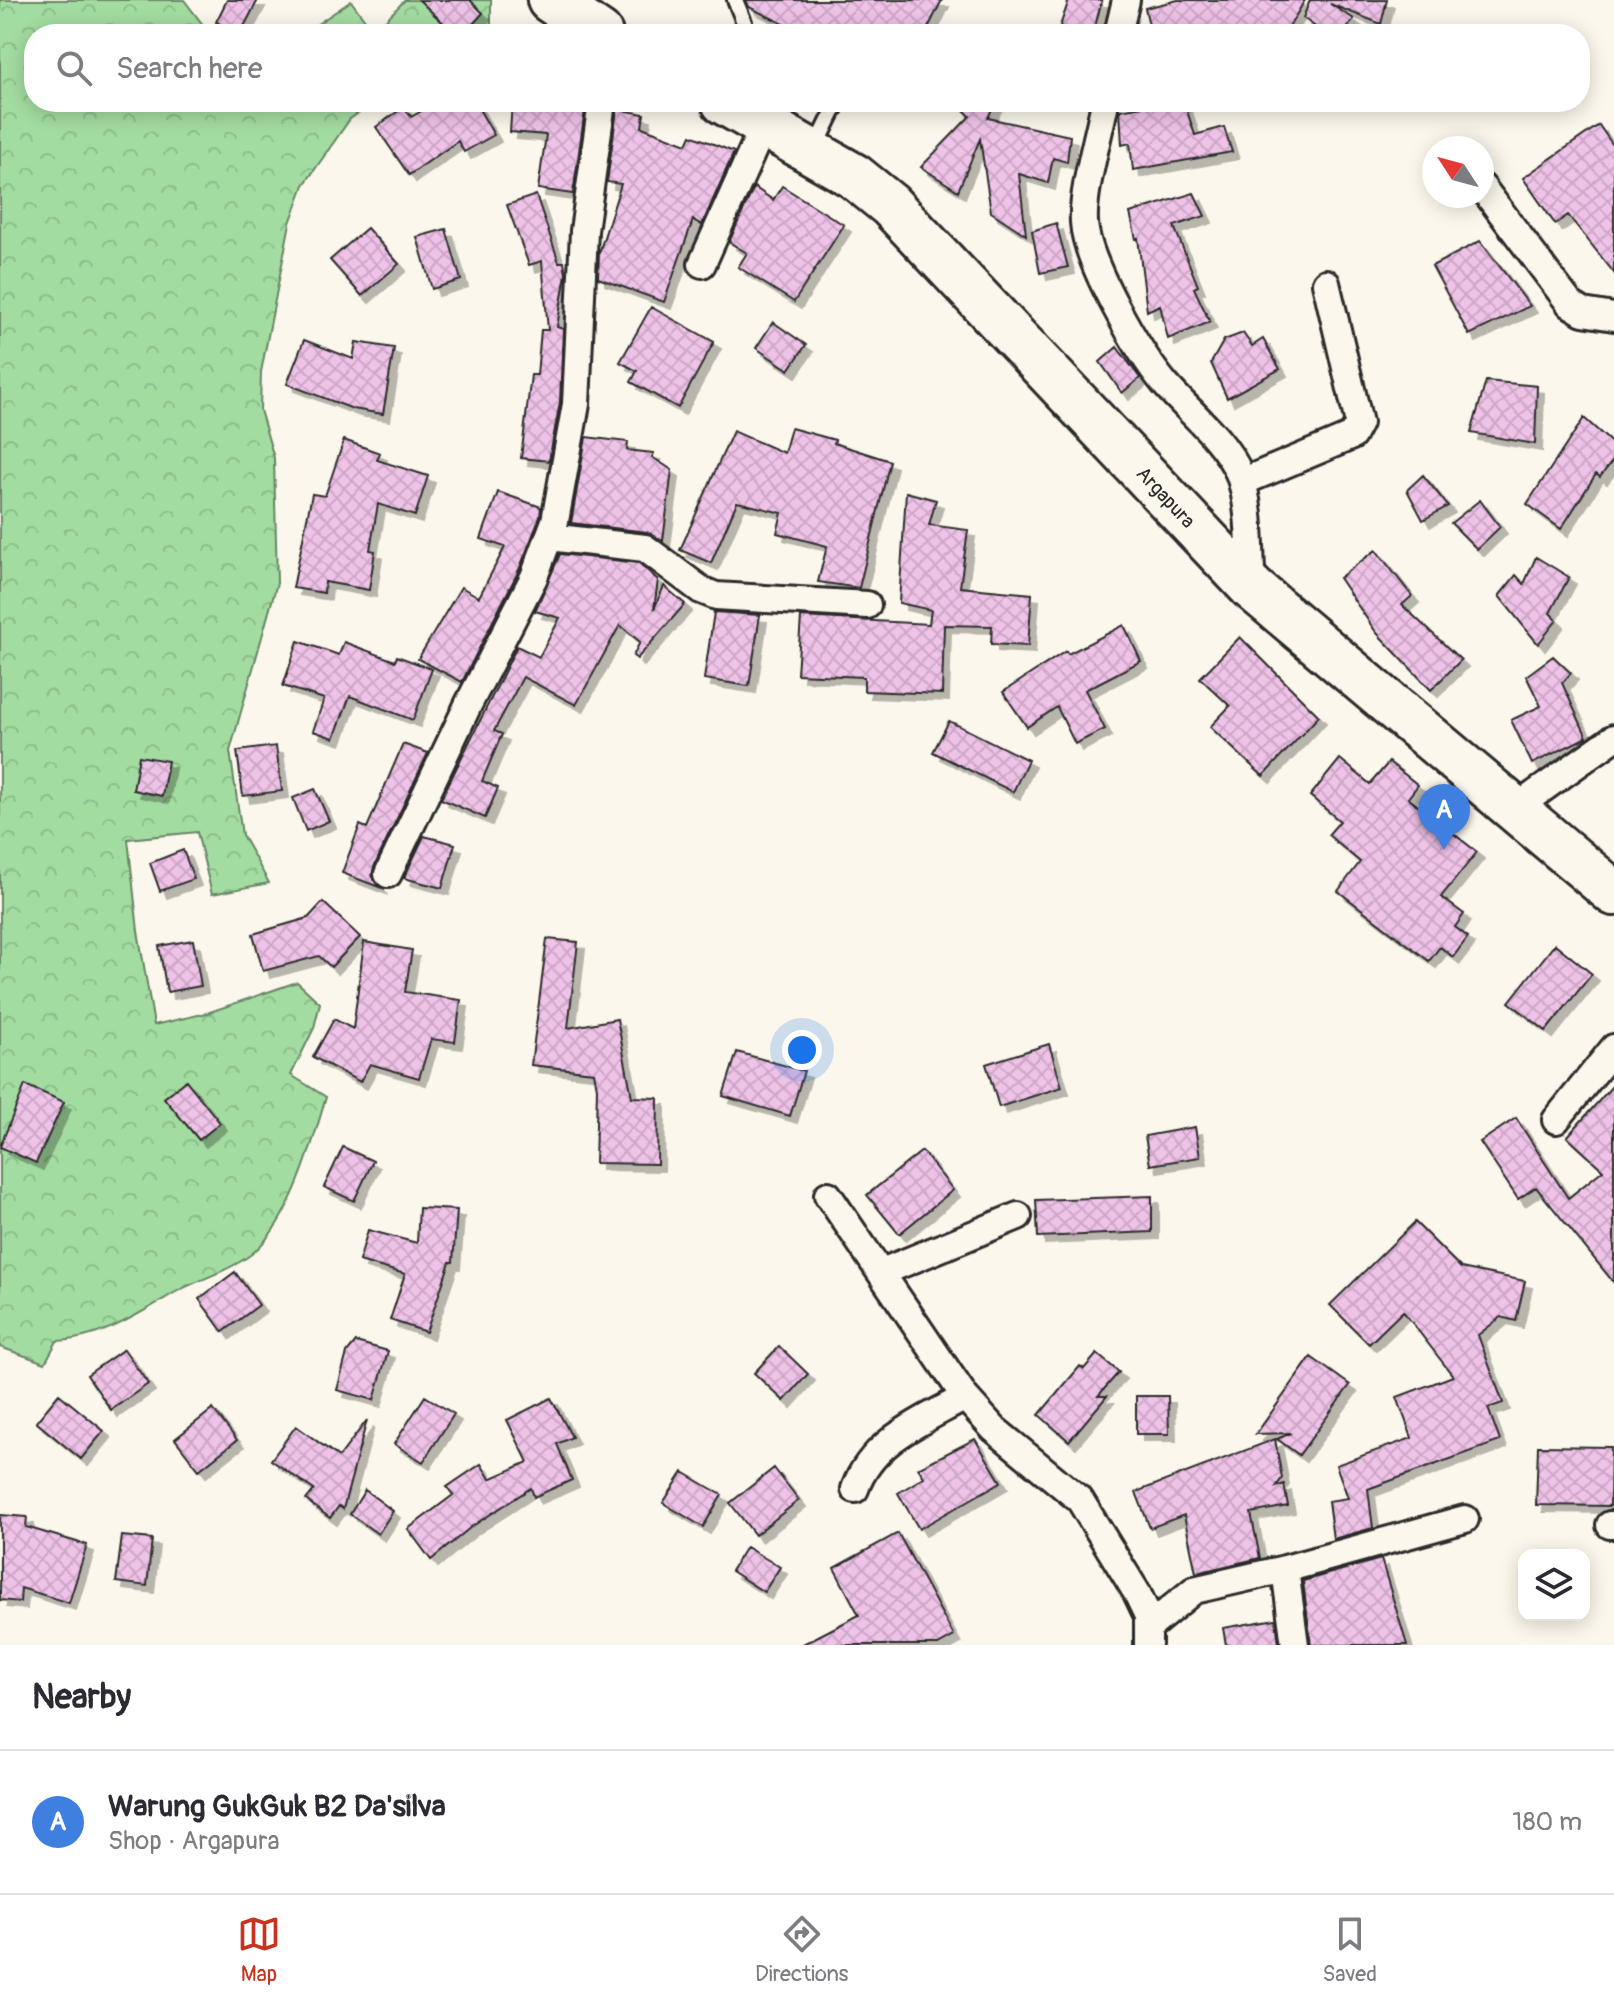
<!DOCTYPE html>
<meta charset="utf-8">
<style>
body{margin:0;font-family:Pangolin,sans-serif;background:#f7f7f7;color:#2b2b33}
.controls{position:absolute;right:24px;bottom:24px;display:grid;overflow:hidden;border-radius:16px;box-shadow:0 4px 20px #0003}
.controls button{width:72px;height:72px;display:grid;place-items:center;padding:0;border:0;border-bottom:2px solid #e1e1e2;background:#fff;color:#2b2b33;font:40px sans-serif}
.compass{position:absolute;left:1422px;top:136px;width:72px;height:72px;border-radius:50%;background:#fff;box-shadow:0 4px 20px #0003;rotate:306deg}
.you{position:absolute;left:802px;top:1050px;width:28px;height:28px;margin:-20px;border:6px solid #fff;border-radius:50%;background:#1a73e8;box-shadow:0 0 0 12px #1a73e833}
.badge{display:grid;place-items:center;width:52px;height:52px;border-radius:50%;background:#c8321e;color:#fff;font-size:26px;font-weight:700}
.pin{position:absolute;translate:-50% -66px;filter:drop-shadow(0 2px 4px #0008)}
.pin::after{content:'';position:absolute;top:42px;width:28px;height:24px;background:inherit;clip-path:polygon(0 0,100% 0,50% 100%)}
.list{margin:0;padding:0;list-style:none}
h2{display:flex;justify-content:space-between;align-items:center;height:104px;margin:0;padding:0 32px;font-size:34px}
h2 small{font-size:26px;font-weight:400;color:#7c7c81}
.list li{display:grid;grid-template-columns:52px 1fr auto;gap:24px;align-items:center;box-sizing:border-box;height:144px;padding:0 32px;border-top:2px solid #e1e1e2}
.list b{display:block;font-size:30px;white-space:nowrap}
.list p{margin:0;font-size:26px;white-space:nowrap;color:#7c7c81}
.list em{font-size:26px;font-style:normal;color:#7c7c81}
.icon{flex:none;width:44px;height:44px;fill:none;stroke:currentColor;stroke-width:2;stroke-linecap:round;stroke-linejoin:round}
.map{position:relative;flex:none;width:1614px;height:1645px;overflow:hidden}
.search{position:absolute;background:#fff;box-shadow:0 4px 20px #0003;left:24px;right:24px;top:24px;height:88px;display:flex;align-items:center;gap:20px;box-sizing:border-box;padding:0 28px;border-radius:32px;color:#7c7c81;font-size:30px}
.sheet{height:248px;background:#fff}
nav{display:flex;justify-content:space-around;align-items:center;box-sizing:border-box;height:112px;border-top:2px solid #e1e1e2;background:#fff;font-size:22px;color:#7c7c81}
nav a{display:grid;justify-items:center;gap:4px}
nav .on{color:#c8321e}
.map>svg:first-child{display:block}
.forest{fill:url(#forest-crowns);stroke:#678466;stroke-width:2}
.building{fill:url(#building-cross-hatch);stroke:#2b2b2b;stroke-width:2;filter:url(#shadow)}
.lines{fill:none;stroke-linecap:round;stroke-linejoin:round}
.lane-casing{stroke:#2b2b2b;stroke-width:20}
.street-casing{stroke:#2b2b2b;stroke-width:32}
.highway-casing{stroke:#2b2b2b;stroke-width:50}
.lane{stroke:#fbf7ec;stroke-width:14}
.street{stroke:#fbf7ec;stroke-width:26}
.highway{stroke:#fbf7ec;stroke-width:44}
.labels{text-anchor:middle;stroke-width:8;stroke-linejoin:round;paint-order:stroke}
.street-label{font-size:20px;fill:#2b2b2b;stroke:#fbf7ec}
</style>
<div class="map">
<svg width="1614" height="1645" viewBox="0 0 1614 1645">
<defs>
<pattern id="forest-crowns" width="20" height="18" patternUnits="userSpaceOnUse" patternTransform="scale(2)"><rect width="20" height="18" fill="#a3dca1"/><path d="M2 6a3 3 0 1 1 6 0M12 15a3 3 0 1 1 6 0" fill="none" stroke="#8cbd8b"/></pattern>
<pattern id="building-cross-hatch" width="8" height="8" patternUnits="userSpaceOnUse" patternTransform="scale(2)"><rect width="8" height="8" fill="#efc2e8"/><path d="M0 0l8 8M0 8l8-8" fill="none" stroke="#cda7c7"/></pattern>
<filter id="shadow"><feDropShadow dx="7" dy="7" stdDeviation="0" flood-color="#0004"/></filter>
</defs>
<rect width="100%" height="100%" fill="#fbf7ec"/>
<filter id="ink" filterUnits="userSpaceOnUse"><feTurbulence type="fractalNoise" baseFrequency=".0125" numOctaves="2"/><feDisplacementMap in="SourceGraphic" scale="16" xChannelSelector="R" yChannelSelector="G"/><feConvolveMatrix kernelMatrix="1 2 1 2 8 2 1 2 1" color-interpolation-filters="sRGB"/></filter>
<g filter="url(#ink)">
<path class="forest" d="M0 0H184L210 34H34V102H374L350 119 304 185 290 223 261 372 260 410 274 458 277 583 230 751 242 835 269 883 212 894 197 832 128 839 138 931 154 1025 207 1013 297 982 320 1003 314 1028 291 1075 326 1097C312 1145 289 1230 246 1258 224 1273 197 1280 174 1293 137 1315 101 1339 57 1341L45 1363 0 1347Z
M405 0H491V26L478 34H303L351 1 374 32Z"/>
<path class="building" d="M227 0H258L240 34 216 22Z
M419 0H470L483 13 464 34H455Z
M746 0H942L925 34H804L749 7Z
M1069 0H1102L1093 34H1072L1059 29Z
M1178 0H1305L1285 34H1151L1145 8Z
M1310 0H1387L1381 24 1330 4 1354 19 1343 34H1325L1303 18Z
M437 102H475L494 135 464 152 458 141 409 175 376 127 404 107 411 117Z
M512 102 586 103 573 194 538 189 546 135 510 132Z
M956 102H995L988 118 1070 136 1067 162 1053 158 1048 183 1019 174 1026 235 991 212 980 139 958 191 921 167 970 116Z
M1164 102H1184L1195 135 1224 127 1232 152 1133 170 1130 143 1122 145 1120 110Z
M617 109 644 114 642 127 687 144 691 135 734 152 702 225 693 220 664 302 598 278 599 253 621 184 607 182Z
M1599 125 1614 147V273L1568 215 1555 224 1523 178Z
M782 186 844 225 794 302 738 267 747 253 729 242 754 187 773 200Z
M1194 193 1205 216 1174 226 1198 286 1194 288 1210 322 1168 339 1160 305 1147 311 1138 238 1136 239 1130 213Z
M536 195 559 262H564L566 274 557 327 563 329 560 402 549 461 521 458 531 375H537L541 330H548L542 261 529 265 507 205Z
M1056 223 1068 267 1040 273 1032 231Z
M367 228 399 264 362 296 330 260Z
M446 229 461 280 432 289 417 237Z
M1480 241 1530 306 1469 335 1432 266Z
M651 307 714 342 678 408 631 382 637 371 620 362Z
M773 322 806 345 789 370 756 348Z
M1243 333 1252 346 1263 339 1280 369 1227 398 1211 363 1224 340Z
M304 340 353 359 356 342 394 348 383 414 353 409 287 384Z
M1117 347 1140 378 1122 393 1100 362Z
M1486 381 1537 386 1535 444 1471 433Z
M1584 418 1614 445V459L1600 477 1596 474 1561 529 1527 504Z
M791 428 835 440 834 443 890 461 859 588 818 582 827 546 777 533 782 513 737 502 711 563 680 550 733 431 784 453Z
M586 437 628 442 627 450 654 453 652 457 672 470 663 541 647 532 571 523Z
M344 440 380 453 377 460 428 476 415 516 378 504 370 550 375 551 369 590 325 582 324 593 293 588 312 494 325 496Z
M1423 475 1448 506 1423 520 1407 490Z
M498 492 541 507 540 517 519 570 462 682 418 659 461 587 479 597 505 547 481 539Z
M906 492 936 500 929 525 968 530 960 587 1032 594 1028 646 991 644 992 626 944 625 942 694 864 691V677L797 674 801 617 929 624 931 610 899 603Z
M1480 500 1500 527 1477 549 1451 523Z
M1376 550 1412 596 1402 605 1461 660 1431 690 1376 632 1339 578Z
M560 554 639 563 658 580 654 609 664 586 685 604 637 659 633 656 640 642 620 625 576 705 523 677 494 731 502 734 482 781 498 788 485 818 441 799 517 646 539 657 560 618 535 611Z
M1536 557 1569 577 1550 613 1557 620 1538 644 1499 596 1516 575 1524 584Z
M714 612 760 615 749 686 704 679Z
M1124 625 1141 661 1085 690 1105 729 1075 744 1057 707 1027 727 1003 692 1066 651 1068 654Z
M1240 637 1319 716 1263 776 1210 727 1230 706 1200 678Z
M298 641 339 655 344 642 395 661 397 656 432 669 413 720 350 696 334 738 313 731 324 699 283 686Z
M1553 656 1571 673 1562 683 1587 737 1532 764 1511 720 1541 706 1526 676Z
M949 721 1028 760 1013 792 933 752Z
M403 744 428 753 374 867 372 876 379 887 342 873 360 825 367 828Z
M276 746 282 791 243 796 237 751Z
M139 756 168 761 162 796 133 790Z
M1340 759 1370 784 1389 762 1418 785 1408 798 1477 852 1441 897 1464 914 1455 927 1468 937 1453 957 1440 947 1429 961 1338 891 1360 862 1328 835 1340 821 1310 796Z
M315 789 329 821 306 831 293 798Z
M424 836 455 844 442 888 404 878Z
M183 850 194 879 160 891 150 863Z
M323 902 360 937 331 967 319 956 263 971 253 934 308 918Z
M547 939 578 942 568 1028 617 1019 632 1097 658 1098 657 1164 595 1163 597 1088 594 1072 531 1065Z
M193 940 201 986 167 992 159 946Z
M364 942 412 950 405 992 461 1000 455 1042 431 1039 419 1078 370 1064 360 1082 313 1057 334 1019 353 1029Z
M1555 944 1592 974 1546 1031 1509 1002Z
M1049 1044 1062 1087 999 1107 986 1064Z
M737 1052 804 1071 790 1116 723 1096Z
M186 1080 220 1123 199 1140 164 1098Z
M1614 1084V1283L1536 1187 1518 1199 1480 1142 1516 1118 1568 1198 1603 1170 1567 1137Z
M25 1085 64 1102 36 1163 0 1147Z
M1195 1127 1200 1157 1150 1165 1145 1136Z
M343 1147 373 1161 354 1201 324 1187Z
M922 1151 953 1190 899 1234 867 1195Z
M1152 1196V1232L1038 1237 1036 1200Z
M419 1208 457 1210 453 1262H450L426 1332 390 1320 405 1274 359 1261 368 1230 417 1243Z
M1415 1222 1461 1268 1525 1281 1516 1321 1501 1317 1478 1335 1503 1403 1488 1408 1500 1441 1368 1489 1373 1528 1333 1539 1328 1501 1348 1498 1336 1465 1412 1438 1397 1397 1453 1376 1403 1311 1369 1344 1330 1305Z
M235 1272 259 1305 223 1332 199 1299Z
M356 1342 388 1351 374 1400 337 1390 347 1353Z
M779 1346 808 1374 784 1401 754 1373Z
M124 1349 148 1384 111 1410 87 1375Z
M1097 1354 1119 1372 1098 1396H1107L1069 1441 1039 1415 1080 1366 1084 1369Z
M1311 1357 1350 1385 1299 1455 1277 1439 1291 1433 1256 1434Z
M59 1394 104 1431 81 1459 36 1422Z
M425 1396 454 1414 423 1462 394 1444Z
M1136 1396H1168L1169 1434H1136Z
M551 1398 572 1437 557 1444 572 1480 534 1497 531 1488 471 1527 431 1560 408 1529 453 1495 447 1487 481 1464 490 1479 528 1462 507 1420Z
M213 1409 237 1440 199 1470 175 1439Z
M367 1420 343 1509 339 1506 330 1518 306 1500 314 1490 271 1460 296 1426 339 1457Z
M975 1439 1001 1482 919 1529 898 1493 924 1477 918 1468Z
M1275 1439 1282 1478 1276 1487 1284 1484 1288 1506 1251 1513 1260 1558 1196 1573 1184 1515 1150 1528 1136 1492Z
M1538 1446 1611 1447 1610 1506 1536 1505Z
M774 1468 799 1500 755 1535 730 1503Z
M683 1472 722 1495 703 1527 663 1503Z
M365 1490 393 1511 378 1534 350 1514Z
M0 1515 27 1517 26 1527 87 1545 69 1603 21 1588 20 1602 0 1600Z
M898 1533 954 1636 938 1645H801L859 1615 834 1568Z
M122 1536 152 1539 147 1586 116 1582Z
M746 1547 780 1567 764 1592 731 1571Z
M1381 1559 1407 1645H1311L1303 1581Z
M1276 1619 1279 1645H1226L1223 1628Z"/>
<g class="lines">
<defs>
<path id="lane" d="M735 0 744 22 742 34
M815 149 838 102"/>
<path id="street" d="M1118 34 1126 0
M1105 102C1099 135 1082 191 1084 222 1086 262 1139 353 1165 384 1189 412 1224 439 1239 473 1252 507 1249 552 1252 588
M1482 187 1570 304 1583 312 1614 317
M702 264 764 125
M1242 482 1352 436 1359 423 1326 283
M549 537 645 548 701 590 716 596 867 605
M1514 809 1614 738
M388 874 469 703 534 577 555 521 576 404 584 231 602 102
M1556 1120 1614 1048
M828 1195 965 1397 994 1429 1080 1500 1137 1593 1148 1616V1645
M882 1272 1018 1216
M855 1489C872 1440 923 1421 965 1397
M1610 1525H1614
M1285 1569 1295 1645
M1148 1628 1194 1590 1285 1569 1465 1519"/>
<path id="highway" d="M550 0 600 34
M724 102 854 176 890 205 1252 588 1614 893"/>
</defs>
<use href="#lane" class="lane-casing"/>
<use href="#street" class="street-casing"/>
<use href="#highway" class="highway-casing"/>
<use href="#lane" class="lane"/>
<use href="#street" class="street"/>
<use href="#highway" class="highway"/>
</g>
</g>
<g class="labels">
<g class="street-label">
<text transform="translate(1166 497) rotate(47)" y="7">Argapura</text>
</g>
</g>
</svg>
<div class="controls">
<button><svg class="icon" aria-label="layers" viewBox="0 0 24 24"><path d="M12 4l9 5-9 5-9-5zM3 14l9 5 9-5"/></svg></button>
</div>
<svg class="compass" viewBox="-18 -18 36 36"><path d="M0-13l5 13h-10z" fill="#e53935"/><path d="M0 13l5-13h-10z" fill="#7c7c81"/></svg>
<div class="you"></div>
<div class="pin badge" style="left:1444px;top:850px;background:#3f7fe0">A</div>
<div class="search"><svg class="icon" aria-label="search" viewBox="0 0 24 24"><circle cx="10" cy="10" r="6"/><path d="M15 15l6 6"/></svg>Search here</div>
</div>
<section class="sheet">
<h2>Nearby<small></small></h2>
<ul class="list">
<li><span class="badge" style="background:#3f7fe0">A</span><div><b>Warung GukGuk B2 Da'silva</b><p>Shop · Argapura</p></div><em>180 m</em></li>
</ul>
</section>
<nav>
<a class="on"><svg class="icon" aria-label="map" viewBox="0 0 24 24"><path d="M3 6l6-2 6 2 6-2v14l-6 2-6-2-6 2zM9 4v14M15 6v14"/></svg>Map</a>
<a><svg class="icon" aria-label="directions" viewBox="0 0 24 24"><path d="M12 3l9 9-9 9-9-9zM9 14v-3h6M13 9l2 2-2 2"/></svg>Directions</a>
<a><svg class="icon" aria-label="saved" viewBox="0 0 24 24"><path d="M7 4h10v16l-5-4-5 4z"/></svg>Saved</a>
</nav>
